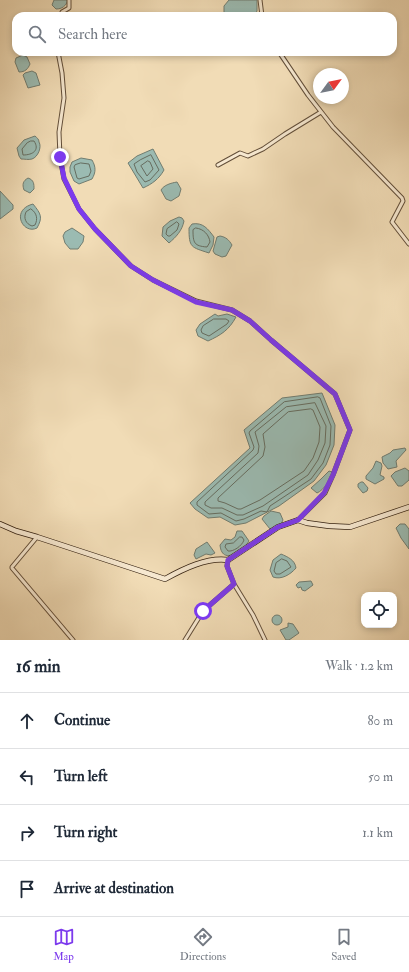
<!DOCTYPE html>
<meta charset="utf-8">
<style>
body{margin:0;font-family:"IM FELL Double Pica",serif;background:#f6f6f7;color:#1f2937}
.controls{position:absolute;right:12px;bottom:12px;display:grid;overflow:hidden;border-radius:8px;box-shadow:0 2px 6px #0003}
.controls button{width:36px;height:36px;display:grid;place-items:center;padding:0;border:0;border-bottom:1px solid #e0e1e3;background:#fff;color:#1f2937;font:20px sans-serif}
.compass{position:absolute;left:313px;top:68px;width:36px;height:36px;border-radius:50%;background:#fff;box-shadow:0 2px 6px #0003;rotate:57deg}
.stop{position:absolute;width:12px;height:12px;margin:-9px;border:3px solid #7c3aed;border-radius:50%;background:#fff}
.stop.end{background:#7c3aed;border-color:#fff;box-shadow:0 1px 4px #0008}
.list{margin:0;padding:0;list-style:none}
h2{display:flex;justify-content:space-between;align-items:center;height:52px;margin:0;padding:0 16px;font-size:17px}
h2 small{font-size:13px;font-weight:400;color:#747a83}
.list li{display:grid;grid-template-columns:26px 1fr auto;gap:12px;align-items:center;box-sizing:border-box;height:56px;padding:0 16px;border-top:1px solid #e0e1e3}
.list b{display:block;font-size:15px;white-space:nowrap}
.list em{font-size:13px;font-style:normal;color:#747a83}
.icon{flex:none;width:22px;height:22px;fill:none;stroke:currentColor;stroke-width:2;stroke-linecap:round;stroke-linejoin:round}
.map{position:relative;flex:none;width:409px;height:640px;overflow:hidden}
.search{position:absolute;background:#fff;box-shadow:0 2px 6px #0003;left:12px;right:12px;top:12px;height:44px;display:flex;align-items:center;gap:10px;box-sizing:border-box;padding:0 14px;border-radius:12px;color:#747a83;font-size:15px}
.sheet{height:276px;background:#fff}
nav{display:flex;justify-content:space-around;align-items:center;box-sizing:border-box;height:56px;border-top:1px solid #e0e1e3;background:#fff;font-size:11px;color:#747a83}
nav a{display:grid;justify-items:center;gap:2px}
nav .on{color:#7c3aed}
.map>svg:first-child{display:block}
.water{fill:#9bbbb2;stroke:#717d71}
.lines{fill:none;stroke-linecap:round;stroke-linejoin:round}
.shore{stroke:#666d60;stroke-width:1}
.street-casing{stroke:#624e39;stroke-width:5}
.secondary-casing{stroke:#321f0f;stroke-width:6}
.street{stroke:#f6e8d0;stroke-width:3}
.secondary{stroke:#f6e8d0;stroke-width:4.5}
.route{stroke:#7c3aed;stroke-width:5}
</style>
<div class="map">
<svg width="409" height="640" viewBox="0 0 409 640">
<rect width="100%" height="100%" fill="#f1dcb6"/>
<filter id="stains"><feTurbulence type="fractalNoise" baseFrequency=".005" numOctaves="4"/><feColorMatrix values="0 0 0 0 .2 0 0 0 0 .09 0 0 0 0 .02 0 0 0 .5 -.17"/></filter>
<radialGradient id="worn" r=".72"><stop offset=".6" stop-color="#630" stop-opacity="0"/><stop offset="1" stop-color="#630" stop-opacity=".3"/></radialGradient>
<path class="water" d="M54 0H68C66 6 62 9 56 9L52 5Z
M229 0H257V11L254 16H224V6Z
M23 55 27 57 30 64C28 69 25 72 19 72L15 62 16 58Z
M32 71 36 73 40 85 28 88 23 75 25 73Z
M35 136C37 138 39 139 39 142 42 147 38 157 32 159 28 160 25 159 21 159L19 156 17 148 24 140Z
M153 149 164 170C159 179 152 184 143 188L128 163 137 156Z
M81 158 92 160C96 167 96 172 92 179L79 184 74 181 70 172V167L72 162Z
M28 178C34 180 34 184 34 189L30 193 24 190C22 184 23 181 28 178Z
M177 182 181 189 179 196 171 201 166 199 161 190C164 185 171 183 177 182Z
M0 191 13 205V209L0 219Z
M33 204C41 214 43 217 37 228 23 235 10 210 33 204Z
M179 217 182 218 184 221C182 231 176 237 169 243L162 236 163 227 170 221Z
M192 224C203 222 208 229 214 237L213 245 209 253C191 247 189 248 189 228Z
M72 228 84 236 83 242 78 249H70L65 243 63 236 65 232Z
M220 236C226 237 229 240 232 245L226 256 222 257 215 254 213 251 217 237Z
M215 314 218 316 227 314 236 317C229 330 221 335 208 341L198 336 196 330 200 324Z
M322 393 335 425 334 445 326 465 314 481 279 506 246 523 235 525 220 517 208 518 195 509 190 503 250 448 244 430 282 398Z
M405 448 406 450 396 461 397 467 388 469 383 463 382 457 390 453 393 450Z
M376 461 381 463 382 466 380 475 384 477V479L375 484 366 479V476L373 468Z
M405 468 409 471V480L402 486H398L391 476 395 472Z
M329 471 332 472C331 479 324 490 317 493L311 488 321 479Z
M361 482H363L368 488 367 491 363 493 358 487V484Z
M271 511 280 513 283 520 281 524 270 529 262 519 264 516Z
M400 524H405L409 529V549L401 538 396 528Z
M237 531H242L249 541C243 551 222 566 220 545L225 539 231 540 235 537Z
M207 542 215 553 211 555 206 554 196 559 194 555 196 549Z
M281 554C288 557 295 560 296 568 290 575 281 580 273 577L270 570 273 560Z
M311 581 313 585 305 591 302 590 301 587 298 588 296 585 299 582Z
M272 620a5 5 0 1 1 10 0a5 5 0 1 1-10 0Z
M288 623 293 624 299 633 289 640H286L280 630 288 627Z"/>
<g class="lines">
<path class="shore" d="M31 141H34C40 150 33 155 23 155L22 149 27 143Z
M151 155 159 170 150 180 145 182 137 172 134 164 140 160Z
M148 161 150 162 153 169 147 176 141 166Z
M81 163 89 164 91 171 89 176 79 179 77 178 74 167 75 165Z
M31 209C37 213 38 219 35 225L32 226C26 224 23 218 26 212Z
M177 222 179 224 177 230 170 236H168L166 234 167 229Z
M196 228C204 229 209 235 210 242L207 247C194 246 193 243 193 230Z
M214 319H226L229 321 227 324 209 336 202 333 201 330 203 326Z
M318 397 320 398 331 426 330 445 323 463 311 479 270 506 267 512 261 511 244 519 236 521 221 513 209 514 197 505V502L253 450 254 447 249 433 250 431 284 402Z
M315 403 326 426 325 443 318 460 308 475 263 506 243 515H237L222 508H211L205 505V502L258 453 259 446 255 432 286 407Z
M311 409 313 410 320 427 319 442 313 458 304 471 260 500 241 509H238L225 503 218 501V498L263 456 265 447 263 434 288 412Z
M240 537H242L244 540C242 546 233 552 228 551L225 547 226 544 233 543Z
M282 559 287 561 291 567 280 574H276L274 571 276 563Z"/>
<defs>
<path id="street" d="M260 0 262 16
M61 16 62 12 69 8V0
M58 52 62 73 64 98 59 132 60 157 64 179 79 209 95 229 131 266 153 280 196 301 232 310 250 321 271 340 335 394 350 430 333 475 325 493 298 520
M279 52 308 95 333 127 402 198 403 201 392 222 409 244
M218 165 240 153 248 156 263 149 285 134 321 112
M37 537 12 567V568L73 640
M228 560 227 566 234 584 253 615 265 640
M185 640 203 611 234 584"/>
<path id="secondary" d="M0 524 16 531 37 537 165 579C183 569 207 557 228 560L278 527 298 520 307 523 329 526 350 527 409 507"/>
</defs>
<use href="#street" class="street-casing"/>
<use href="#secondary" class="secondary-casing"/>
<use href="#street" class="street"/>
<use href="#secondary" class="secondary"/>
</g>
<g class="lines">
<path class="route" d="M60 157 64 178 79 209 95 229 131 266 153 280 196 302 232 310 250 321 271 340 335 394 350 430 333 475 324 493 298 520 278 527 228 560 227 566 234 584 203 611"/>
</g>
<rect width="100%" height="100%" filter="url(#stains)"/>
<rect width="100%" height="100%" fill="url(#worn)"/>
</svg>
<div class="controls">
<button><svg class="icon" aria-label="locate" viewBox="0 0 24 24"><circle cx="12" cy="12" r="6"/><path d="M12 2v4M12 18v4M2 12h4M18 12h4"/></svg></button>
</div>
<svg class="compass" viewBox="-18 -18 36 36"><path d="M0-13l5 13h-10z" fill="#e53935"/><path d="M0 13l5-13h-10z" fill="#747a83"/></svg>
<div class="stop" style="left:203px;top:611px"></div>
<div class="stop end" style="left:60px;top:157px"></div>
<div class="search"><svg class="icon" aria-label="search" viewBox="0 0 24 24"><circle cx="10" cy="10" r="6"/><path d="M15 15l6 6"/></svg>Search here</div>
</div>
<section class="sheet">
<h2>16 min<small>Walk · 1.2 km</small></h2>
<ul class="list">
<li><svg class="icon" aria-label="ahead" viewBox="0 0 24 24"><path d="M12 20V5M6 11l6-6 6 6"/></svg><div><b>Continue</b></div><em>80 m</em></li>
<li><svg class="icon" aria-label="left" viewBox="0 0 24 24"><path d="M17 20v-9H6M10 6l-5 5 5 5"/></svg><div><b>Turn left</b></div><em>50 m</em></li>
<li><svg class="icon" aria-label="right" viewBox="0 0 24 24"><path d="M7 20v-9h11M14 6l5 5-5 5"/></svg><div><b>Turn right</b></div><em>1.1 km</em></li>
<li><svg class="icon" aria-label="arrive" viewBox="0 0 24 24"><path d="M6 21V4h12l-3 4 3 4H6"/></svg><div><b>Arrive at destination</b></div></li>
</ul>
</section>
<nav>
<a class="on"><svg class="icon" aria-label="map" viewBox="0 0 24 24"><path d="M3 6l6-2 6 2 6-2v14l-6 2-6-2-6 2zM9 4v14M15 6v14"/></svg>Map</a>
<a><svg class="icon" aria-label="directions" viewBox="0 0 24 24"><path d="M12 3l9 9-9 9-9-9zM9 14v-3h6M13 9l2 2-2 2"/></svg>Directions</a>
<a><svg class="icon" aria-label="saved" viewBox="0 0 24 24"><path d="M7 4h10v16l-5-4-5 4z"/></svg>Saved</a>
</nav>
